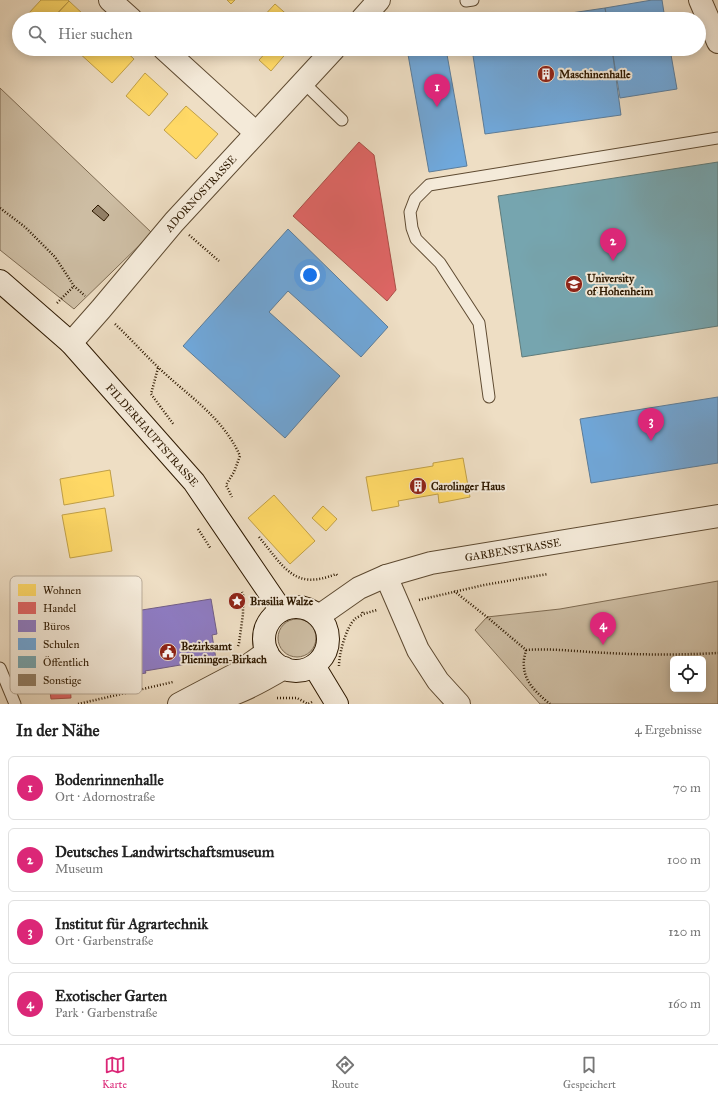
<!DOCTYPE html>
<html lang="de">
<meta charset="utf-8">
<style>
body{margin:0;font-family:"IM FELL Great Primer",serif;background:#f6f6f6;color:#222}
.controls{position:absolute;right:12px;bottom:12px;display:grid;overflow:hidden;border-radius:6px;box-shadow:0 2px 10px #0003}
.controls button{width:36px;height:36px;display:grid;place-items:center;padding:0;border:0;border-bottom:1px solid #e0e0e0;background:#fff;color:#222;font:20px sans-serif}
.you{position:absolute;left:310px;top:275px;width:14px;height:14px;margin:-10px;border:3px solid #fff;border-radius:50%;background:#1a73e8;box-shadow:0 0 0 6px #1a73e833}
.badge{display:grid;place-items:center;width:26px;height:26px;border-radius:50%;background:#db2777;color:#fff;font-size:13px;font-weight:700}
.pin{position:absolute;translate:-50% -33px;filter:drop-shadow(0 1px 2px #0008)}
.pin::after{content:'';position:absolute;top:21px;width:14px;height:12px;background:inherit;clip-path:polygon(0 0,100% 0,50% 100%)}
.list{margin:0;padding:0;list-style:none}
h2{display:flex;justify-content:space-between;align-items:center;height:52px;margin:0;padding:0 16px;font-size:17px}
h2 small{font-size:13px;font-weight:400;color:#767676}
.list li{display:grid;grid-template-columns:26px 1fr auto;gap:12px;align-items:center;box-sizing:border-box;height:64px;margin:0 8px 8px;padding:0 8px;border:1px solid #e0e0e0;border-radius:6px}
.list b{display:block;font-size:15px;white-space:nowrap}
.list p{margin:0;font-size:13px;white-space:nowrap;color:#767676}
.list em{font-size:13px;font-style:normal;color:#767676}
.icon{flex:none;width:22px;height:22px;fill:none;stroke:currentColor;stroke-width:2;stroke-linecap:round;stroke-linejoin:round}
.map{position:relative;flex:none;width:718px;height:704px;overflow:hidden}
.search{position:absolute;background:#fff;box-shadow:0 2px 10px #0003;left:12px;right:12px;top:12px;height:44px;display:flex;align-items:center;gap:10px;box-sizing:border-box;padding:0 14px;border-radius:22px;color:#767676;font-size:15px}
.sheet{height:340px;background:#fff}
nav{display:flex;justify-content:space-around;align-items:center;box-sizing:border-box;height:56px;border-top:1px solid #e0e0e0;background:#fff;font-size:11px;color:#767676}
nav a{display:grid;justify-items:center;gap:2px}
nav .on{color:#db2777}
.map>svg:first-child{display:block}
.green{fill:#cdbda3;stroke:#7e6b52;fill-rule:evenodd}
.homes{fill:#ffd966;stroke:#c09f47}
.shops{fill:#e06666;stroke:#ab4f47}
.offices{fill:#8e7cc3;stroke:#715e88}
.schools{fill:#6fa8dc;stroke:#5c7d9a}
.public{fill:#76a5af;stroke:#607b7a}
.building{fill:#927f66;stroke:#2e1900}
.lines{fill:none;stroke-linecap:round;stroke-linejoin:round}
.service-casing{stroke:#5e4a31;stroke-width:13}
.minor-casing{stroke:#5e4a31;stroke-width:24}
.tertiary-casing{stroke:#5e4a31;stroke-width:24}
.secondary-casing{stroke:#2e1900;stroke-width:24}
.path{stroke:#2e1900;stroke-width:2.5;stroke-dasharray:1 2;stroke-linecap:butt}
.service{stroke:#f4ead9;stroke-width:11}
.minor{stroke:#f4ead9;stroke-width:22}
.tertiary{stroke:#f4ead9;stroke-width:22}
.secondary{stroke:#f4ead9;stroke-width:22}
.labels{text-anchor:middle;stroke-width:4;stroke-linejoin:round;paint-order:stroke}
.poi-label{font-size:11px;font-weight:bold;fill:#2e1900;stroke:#f4ead9;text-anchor:start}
.street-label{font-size:11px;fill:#2e1900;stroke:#f4ead9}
.key{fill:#f4ead9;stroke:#b9ab98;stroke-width:1}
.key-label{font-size:11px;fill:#2e1900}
</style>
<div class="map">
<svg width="718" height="704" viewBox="0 0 718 704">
<rect width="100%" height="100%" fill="#eedec4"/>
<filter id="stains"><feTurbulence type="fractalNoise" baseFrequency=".005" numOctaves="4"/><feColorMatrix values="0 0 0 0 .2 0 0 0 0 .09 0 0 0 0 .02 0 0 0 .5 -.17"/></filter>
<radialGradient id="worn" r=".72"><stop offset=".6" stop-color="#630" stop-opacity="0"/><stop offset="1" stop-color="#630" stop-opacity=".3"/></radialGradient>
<path class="green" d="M0 88 152 233 74 309 0 250Z
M718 581V704H540L475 630 487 617 560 609ZM673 659H703V689H673Z
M278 638a19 19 0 1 1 38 0a19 19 0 1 1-38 0Z"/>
<path class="homes" d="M41 0H68L69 1 52 19H34L28 14Z
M227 0H235L231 4Z
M69 1 84 15 81 19H52Z
M275 4 292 19H261Z
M79 49H123L134 59 112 83 77 51Z
M269 49H288L289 50 271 71 259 60Z
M145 73 168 94 149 116 126 96Z
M186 106 218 134 196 159 164 130Z
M463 458 470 497 439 503 438 494 398 501 399 506 372 511 366 477 433 466V463Z
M110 470 114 496 64 505 60 479Z
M274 495 315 541 290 564 248 518Z
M323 506 337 519 326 531 312 518Z
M105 508 112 551 70 558 62 515Z"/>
<path class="shops" d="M359 142 374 155 396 290 387 301 293 216Z
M70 683 71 698 51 699 49 684Z"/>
<path class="offices" d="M211 599 217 634 212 635 216 659 145 671 146 673 109 679 110 683 90 686 79 620Z"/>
<path class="schools" d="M652 0H662L665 19H607L605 8Z
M605 8 607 19H530Z
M407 49H446L467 166 429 172Z
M472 49H612L621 115 485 134Z
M612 49H670L677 89 620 98Z
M288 229 388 327 361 357 288 291 269 312 340 376 285 438 183 346Z
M718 397V463L591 483 580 419Z"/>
<path class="public" d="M718 162V326L522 357 498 196Z"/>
<path class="building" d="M98 205 109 215 104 221 92 211Z"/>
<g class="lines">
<defs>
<path id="service" d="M466 1 473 0
M304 83 342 120
M489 397 479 323 440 263 416 239 412 228 410 212 415 199 429 185 718 138
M0 668 15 704"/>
<g id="minor">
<path d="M110 0 131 19"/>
<path d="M700 0 718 42"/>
<path d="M164 49 256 133"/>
<path d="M386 576 418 650 438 681 459 704"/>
<path id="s1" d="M319 616 359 588 386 576 431 563 718 516"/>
<path d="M199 703C230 699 257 684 284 668"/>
<path d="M179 704 236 674 267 652"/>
</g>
<g id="tertiary">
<path d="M362 19 379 0"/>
<path id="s2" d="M71 343 101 309 174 222 334 49"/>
</g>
<g id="secondary">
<path id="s3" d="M0 281 71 343 194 482 281 610"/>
<circle cx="296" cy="639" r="32"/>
<path d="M314 666 337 704"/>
</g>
</defs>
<use href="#service" class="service-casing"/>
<use href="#minor" class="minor-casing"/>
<use href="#tertiary" class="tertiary-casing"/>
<use href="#secondary" class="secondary-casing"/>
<path class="path" d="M0 208 25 227 55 257 74 286 85 296
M189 235 219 261
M57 303 74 286
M115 324C130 338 144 354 159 368 188 396 223 417 240 456L234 472 226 485 232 497
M158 368 151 394 174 425
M198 529 211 549
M259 537C284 567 294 591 336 574L338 576
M454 591 487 617 526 650C553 648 581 652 608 653 645 655 681 655 718 653
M419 600 484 585 548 574
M362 612 363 614 377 610
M238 646 239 643 243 614V594L242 592
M526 650C525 655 523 661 524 666 524 682 538 694 550 704
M339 666C339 654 346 627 355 619 357 617 361 616 363 614
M277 698H297L308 704 312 702
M78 704 173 682"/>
<use href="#service" class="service"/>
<use href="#minor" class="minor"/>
<use href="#tertiary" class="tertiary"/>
<use href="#secondary" class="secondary"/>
</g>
<defs>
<symbol id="building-disc" viewBox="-11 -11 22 22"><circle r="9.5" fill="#8f2418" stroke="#f4ead9"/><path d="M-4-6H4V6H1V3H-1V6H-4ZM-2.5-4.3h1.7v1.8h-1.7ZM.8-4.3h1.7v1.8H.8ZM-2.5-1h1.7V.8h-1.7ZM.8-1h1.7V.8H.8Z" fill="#fff"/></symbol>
<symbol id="university-disc" viewBox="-11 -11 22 22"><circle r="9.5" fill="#8f2418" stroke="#f4ead9"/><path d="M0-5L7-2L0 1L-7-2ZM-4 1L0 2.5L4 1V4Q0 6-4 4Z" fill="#fff"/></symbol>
<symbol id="sight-disc" viewBox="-11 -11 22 22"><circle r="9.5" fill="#8f2418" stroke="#f4ead9"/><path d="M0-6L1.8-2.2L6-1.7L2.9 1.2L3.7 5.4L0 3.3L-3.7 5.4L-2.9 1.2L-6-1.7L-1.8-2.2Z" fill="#fff"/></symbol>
<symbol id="civic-disc" viewBox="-11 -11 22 22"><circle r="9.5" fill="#8f2418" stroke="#f4ead9"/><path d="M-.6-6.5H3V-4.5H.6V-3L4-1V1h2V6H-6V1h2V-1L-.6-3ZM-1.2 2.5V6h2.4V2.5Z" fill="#fff"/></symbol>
</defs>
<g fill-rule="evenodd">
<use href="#building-disc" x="536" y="64" width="20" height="20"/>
<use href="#university-disc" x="564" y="274" width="20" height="20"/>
<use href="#building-disc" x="408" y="476" width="20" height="20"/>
<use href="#sight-disc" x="227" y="591" width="20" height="20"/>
<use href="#civic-disc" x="158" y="642" width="20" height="20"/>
</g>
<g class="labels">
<g class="poi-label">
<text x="559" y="78">Maschinenhalle</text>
<text x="587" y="282">University<tspan x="587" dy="13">of Hohenheim</tspan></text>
<text x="431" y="490">Carolinger Haus</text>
<text x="250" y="605">Brasilia Walze</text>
<text x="181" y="650">Bezirksamt<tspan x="181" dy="13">Plieningen‐Birkach</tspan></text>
</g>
<g class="street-label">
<text dy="4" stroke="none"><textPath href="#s2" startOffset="198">ADORNOSTRASSE</textPath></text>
<text dy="4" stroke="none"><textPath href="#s3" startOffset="217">FILDERHAUPTSTRASSE</textPath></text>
<text dy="4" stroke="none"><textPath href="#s1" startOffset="208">GARBENSTRASSE</textPath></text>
</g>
</g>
<rect x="10" y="576" width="132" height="118" rx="6" class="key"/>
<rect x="18" y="584" width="18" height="12" fill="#ffd966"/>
<rect x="18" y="602" width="18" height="12" fill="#e06666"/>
<rect x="18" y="620" width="18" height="12" fill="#8e7cc3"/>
<rect x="18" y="638" width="18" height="12" fill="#6fa8dc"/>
<rect x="18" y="656" width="18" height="12" fill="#76a5af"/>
<rect x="18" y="674" width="18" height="12" fill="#927f66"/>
<g class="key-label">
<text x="43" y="594">Wohnen</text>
<text x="43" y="612">Handel</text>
<text x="43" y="630">Büros</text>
<text x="43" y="648">Schulen</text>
<text x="43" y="666">Öffentlich</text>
<text x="43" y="684">Sonstige</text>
</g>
<rect width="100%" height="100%" filter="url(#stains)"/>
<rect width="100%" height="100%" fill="url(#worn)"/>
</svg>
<div class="controls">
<button><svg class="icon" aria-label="locate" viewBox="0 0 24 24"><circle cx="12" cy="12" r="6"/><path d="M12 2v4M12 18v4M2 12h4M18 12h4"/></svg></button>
</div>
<div class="you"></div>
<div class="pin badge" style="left:437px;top:107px">1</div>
<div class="pin badge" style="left:613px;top:261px">2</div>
<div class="pin badge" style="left:651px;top:441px">3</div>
<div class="pin badge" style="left:603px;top:645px">4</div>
<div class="search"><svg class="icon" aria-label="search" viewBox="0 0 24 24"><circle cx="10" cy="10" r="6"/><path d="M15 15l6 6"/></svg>Hier suchen</div>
</div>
<section class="sheet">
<h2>In der Nähe<small>4 Ergebnisse</small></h2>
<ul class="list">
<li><span class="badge">1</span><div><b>Bodenrinnenhalle</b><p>Ort · Adornostraße</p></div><em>70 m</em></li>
<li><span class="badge">2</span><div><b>Deutsches Landwirtschaftsmuseum</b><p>Museum</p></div><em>100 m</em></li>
<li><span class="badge">3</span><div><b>Institut für Agrartechnik</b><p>Ort · Garbenstraße</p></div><em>120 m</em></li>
<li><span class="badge">4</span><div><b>Exotischer Garten</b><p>Park · Garbenstraße</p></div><em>160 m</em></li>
</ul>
</section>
<nav>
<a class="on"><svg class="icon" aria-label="map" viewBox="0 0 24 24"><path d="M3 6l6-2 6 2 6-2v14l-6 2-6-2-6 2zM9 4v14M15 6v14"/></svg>Karte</a>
<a><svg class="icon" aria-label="directions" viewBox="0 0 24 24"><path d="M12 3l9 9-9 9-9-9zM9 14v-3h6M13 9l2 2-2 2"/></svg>Route</a>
<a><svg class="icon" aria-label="saved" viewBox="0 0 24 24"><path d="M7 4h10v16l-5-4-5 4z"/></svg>Gespeichert</a>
</nav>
